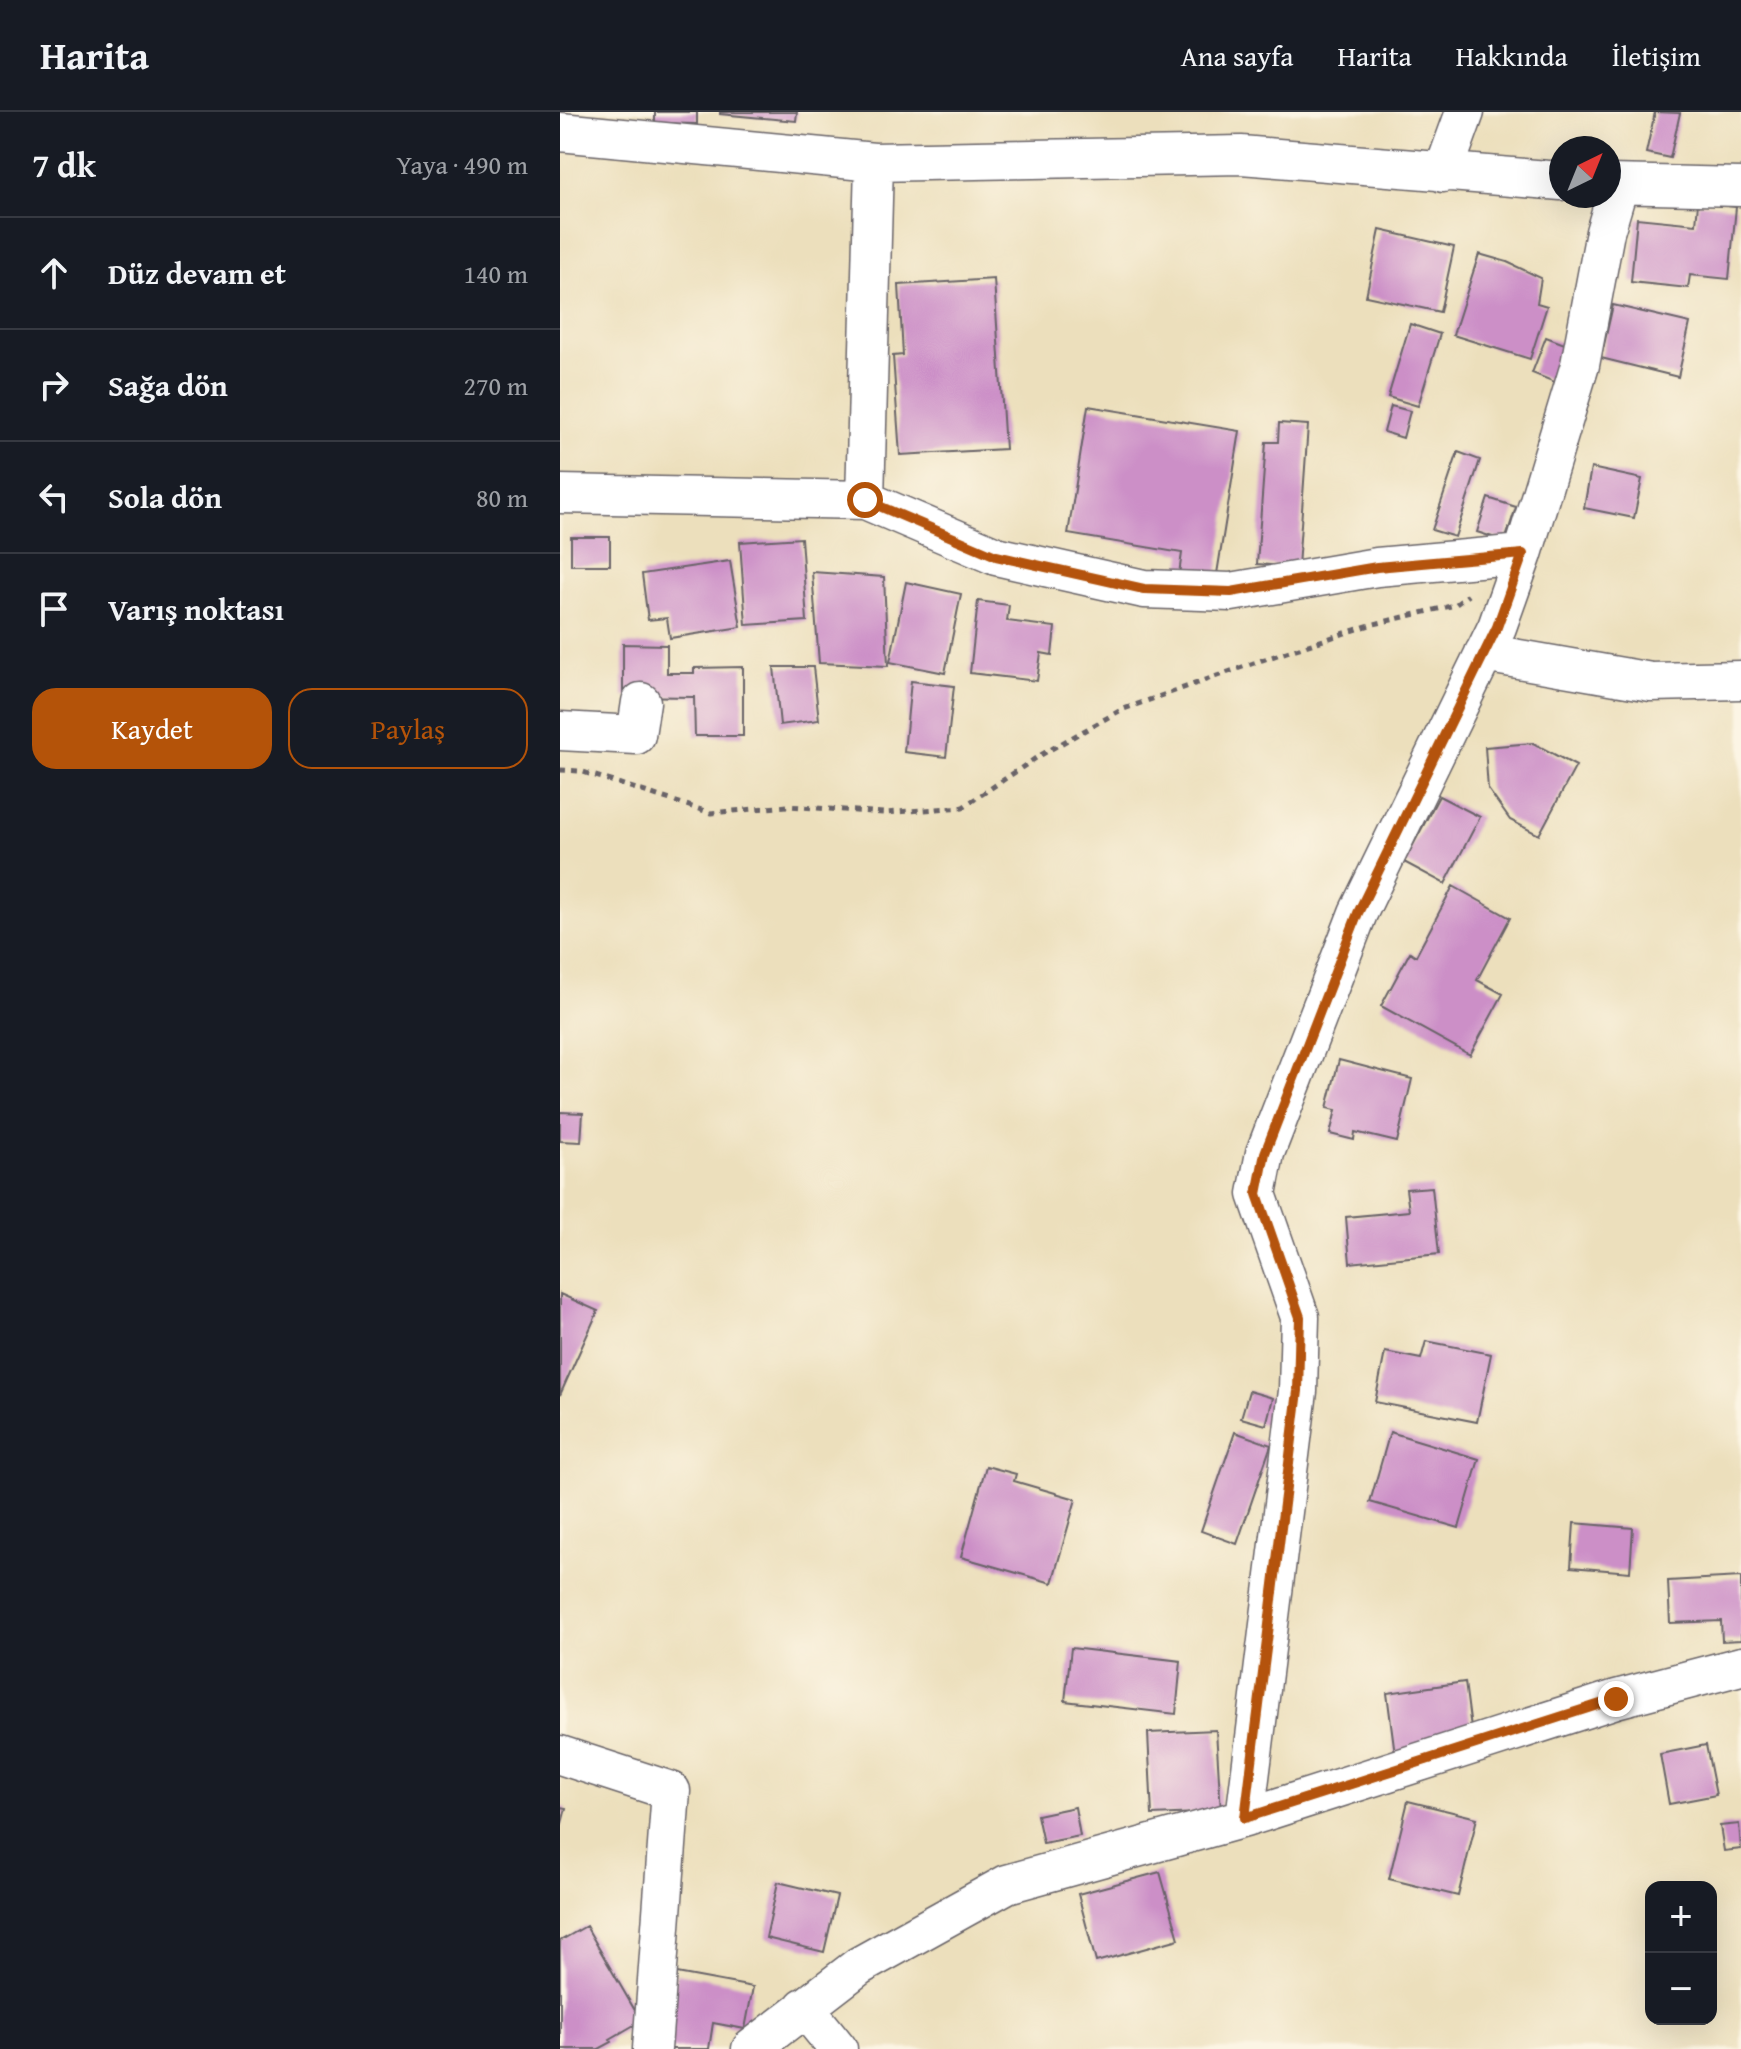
<!DOCTYPE html>
<html lang="tr">
<meta charset="utf-8">
<style>
body{margin:0;font-family:"Gentium Book Plus",serif;background:#20242c;color:#f1f3f6}
.controls{position:absolute;right:24px;bottom:24px;display:grid;overflow:hidden;border-radius:16px;box-shadow:0 8px 32px #0002}
.controls button{width:72px;height:72px;display:grid;place-items:center;padding:0;border:0;border-bottom:2px solid #363941;background:#171b24;color:#f1f3f6;font:40px sans-serif}
.compass{position:absolute;left:989px;top:24px;width:72px;height:72px;border-radius:50%;background:#171b24;box-shadow:0 8px 32px #0002;rotate:43deg}
.stop{position:absolute;width:24px;height:24px;margin:-18px;border:6px solid #b45309;border-radius:50%;background:#fff}
.stop.end{background:#b45309;border-color:#fff;box-shadow:0 2px 8px #0008}
.list{margin:0;padding:0;list-style:none}
h2{display:flex;justify-content:space-between;align-items:center;height:104px;margin:0;padding:0 32px;font-size:34px}
h2 small{font-size:26px;font-weight:400;color:#9ea1a6}
.list li{display:grid;grid-template-columns:52px 1fr auto;gap:24px;align-items:center;box-sizing:border-box;height:112px;padding:0 32px;border-top:2px solid #363941}
.list b{display:block;font-size:30px;white-space:nowrap}
.list em{font-size:26px;font-style:normal;color:#9ea1a6}
.actions{display:flex;gap:16px;padding:24px 32px}
.actions a{flex:1;padding:18px 0;border:2px solid #b45309;border-radius:24px;text-align:center;font-size:28px;color:#b45309}
.actions .main{background:#b45309;color:#fff}
.icon{flex:none;width:44px;height:44px;fill:none;stroke:currentColor;stroke-width:2;stroke-linecap:round;stroke-linejoin:round}
.map{position:relative;flex:none;width:1181px;height:1937px;overflow:hidden}
header{display:flex;align-items:center;gap:48px;box-sizing:border-box;height:112px;padding:0 40px;background:#171b24;border-bottom:2px solid #363941}
header strong{font-size:38px}
nav{display:flex;gap:44px;margin-inline-start:auto;font-size:28px}
main{display:flex}
aside{flex:1;background:#171b24}
.map>svg:first-child{display:block}
.building{fill:#cc8fc7}
.lines{fill:none;stroke-linecap:round;stroke-linejoin:round}
.street-casing{stroke:#696468;stroke-width:41}
.path{stroke:#696468;stroke-width:5;stroke-dasharray:6 6;stroke-linecap:butt}
.street{stroke:#fff;stroke-width:38}
.route{stroke:#b45309;stroke-width:10}
</style>
<header>
<strong>Harita</strong>
<nav><a>Ana sayfa</a><a>Harita</a><a>Hakkında</a><a>İletişim</a></nav>
</header>
<main>
<aside>
<h2>7 dk<small>Yaya · 490 m</small></h2>
<ul class="list">
<li><svg class="icon" aria-label="ahead" viewBox="0 0 24 24"><path d="M12 20V5M6 11l6-6 6 6"/></svg><div><b>Düz devam et</b></div><em>140 m</em></li>
<li><svg class="icon" aria-label="right" viewBox="0 0 24 24"><path d="M7 20v-9h11M14 6l5 5-5 5"/></svg><div><b>Sağa dön</b></div><em>270 m</em></li>
<li><svg class="icon" aria-label="left" viewBox="0 0 24 24"><path d="M17 20v-9H6M10 6l-5 5 5 5"/></svg><div><b>Sola dön</b></div><em>80 m</em></li>
<li><svg class="icon" aria-label="arrive" viewBox="0 0 24 24"><path d="M6 21V4h12l-3 4 3 4H6"/></svg><div><b>Varış noktası</b></div></li>
</ul>
<div class="actions"><a class="main">Kaydet</a><a>Paylaş</a></div>
</aside>
<div class="map">
<svg width="1181" height="1937" viewBox="0 0 1181 1937">
<rect width="100%" height="100%" fill="#fcf5e5"/>
<filter id="ink" filterUnits="userSpaceOnUse"><feTurbulence type="fractalNoise" baseFrequency=".0125" numOctaves="2"/><feDisplacementMap in="SourceGraphic" scale="16" xChannelSelector="R" yChannelSelector="G"/><feConvolveMatrix kernelMatrix="1 2 1 2 8 2 1 2 1" color-interpolation-filters="sRGB"/></filter>
<filter id="wash" filterUnits="userSpaceOnUse"><feTurbulence type="fractalNoise" baseFrequency=".006" numOctaves="4" result="noise"/><feDisplacementMap in="SourceGraphic" scale="32" xChannelSelector="R" yChannelSelector="G"/><feGaussianBlur stdDeviation="1.8" result="paint"/><feColorMatrix in="noise" values="0 0 0 0 0 0 0 0 0 0 0 0 0 0 0 0 0 1.4 0 .05"/><feComposite in="paint" operator="in"/></filter>
<g filter="url(#wash)">
<rect width="100%" height="100%" fill="#ecdfbc"/>
<g id="blocks">
<path class="building" d="M95 0H137V12L95 11Z
M160 0H237L236 9 160 2Z
M1095 0 1120 1 1110 46 1086 41Z
M1138 91 1176 95 1169 167 1130 163 1128 176 1071 170 1077 106 1136 112Z
M820 118 894 135 880 200 806 184Z
M919 142 947 150 981 166 977 191 987 194 970 247 893 223Z
M434 167 445 337 340 343 333 244 343 243 339 173Z
M1053 193 1130 211 1118 265 1041 246Z
M850 212 880 222 858 294 828 285Z
M986 225 1010 234 997 271 972 261Z
M528 294 680 319 656 468 619 462 622 441 508 422Z
M831 294 850 299 843 326 824 320Z
M719 311 748 313 738 455 697 452 706 330H718Z
M898 340 920 348 895 425 872 418Z
M1031 356 1082 367 1074 406 1024 396Z
M928 386 956 395 945 429 917 420Z
M11 425H50V453H11Z
M241 426 247 509 186 513 180 430Z
M170 449 181 515 110 526 107 506 88 508 82 462Z
M252 460 324 465 328 554 259 551Z
M346 470 401 482 385 561 330 550Z
M418 489 449 493 447 509 495 515 492 543 481 541 477 569 410 561Z
M63 532 107 533V561H134V556L183 555V624H135L134 585 63 584Z
M214 555H253L259 608 220 613Z
M351 569 394 574 386 645 344 640Z
M973 631 1016 654 979 723 950 708 928 677 925 635Z
M879 684 920 705 885 772 844 750Z
M893 774 950 806 917 868 943 882 910 943 821 894 850 840 856 844Z
M779 948 852 967 837 1030 795 1020 794 1028 770 1022 776 998 767 996Z
M0 1000 23 1001 21 1030 0 1029Z
M872 1075 879 1142 790 1151 786 1105 849 1099 846 1077Z
M0 1182 38 1199 0 1283Z
M866 1229 931 1242 917 1310 815 1290 825 1240 861 1247Z
M689 1279 713 1286 706 1313 681 1306Z
M675 1320 711 1333 677 1432 641 1419Z
M830 1320 919 1347 899 1416 810 1390Z
M426 1354 456 1362 454 1369 516 1387 492 1471 401 1445Z
M1014 1411 1073 1416 1070 1460 1011 1455Z
M1181 1465V1528L1162 1529 1161 1509 1110 1511 1108 1469Z
M511 1536 621 1549 616 1602 505 1589Z
M905 1570 913 1632 835 1642 827 1581Z
M656 1618 661 1700 592 1703 588 1621Z
M1146 1633 1156 1683 1109 1692 1100 1642Z
M848 1689 917 1706 898 1784 829 1767Z
M0 1695 6 1696 1 1715H0Z
M515 1695 520 1724 483 1731 477 1703Z
M1179 1712 1181 1737 1164 1739 1160 1714Z
M600 1760 619 1827 536 1850 518 1782Z
M218 1770 277 1784 264 1840 206 1826Z
M26 1814 81 1909 50 1927 52 1930 39 1937H0V1829Z
M117 1861 193 1875 185 1917 153 1911 149 1937H104Z"/>
</g>
</g>
<g filter="url(#ink)">
<use href="#blocks" fill-opacity="0" stroke="#696468" stroke-width="2"/>
<g class="lines">
<defs>
<path id="street" d="M0 20 314 50 681 43 1001 69
M883 61 905 0
M1049 72 1181 75
M0 382 305 388 436 444 584 477 671 480 817 455 963 442
M305 388 314 50
M924 541 1091 570 1181 568
M0 619 76 623 81 590
M0 1643 111 1679 92 1937
M685 1706 738 1279 740 1205 697 1082 705 1041 798 801 937 515 963 442 1020 253 1045 120 1059 73
M244 1895 278 1937
M191 1937 299 1854 447 1772 685 1706 1056 1587 1181 1554"/>
</defs>
<use href="#street" class="street-casing"/>
<path class="path" d="M0 658 20 659 151 701 228 694 324 701 403 695 479 644 561 598 702 548 810 513 895 493 908 483"/>
<use href="#street" class="street"/>
</g>
</g>
<g class="lines" filter="url(#ink)">
<path class="route" d="M305 388 436 444 584 477 671 480 817 455 963 442 937 515 798 801 705 1041 697 1082 740 1205 738 1279 685 1706 1056 1587"/>
</g>
</svg>
<div class="controls">
<button>+</button>
<button>−</button>
</div>
<svg class="compass" viewBox="-18 -18 36 36"><path d="M0-13l5 13h-10z" fill="#e53935"/><path d="M0 13l5-13h-10z" fill="#9ea1a6"/></svg>
<div class="stop" style="left:305px;top:388px"></div>
<div class="stop end" style="left:1056px;top:1587px"></div>
</div>
</main>
